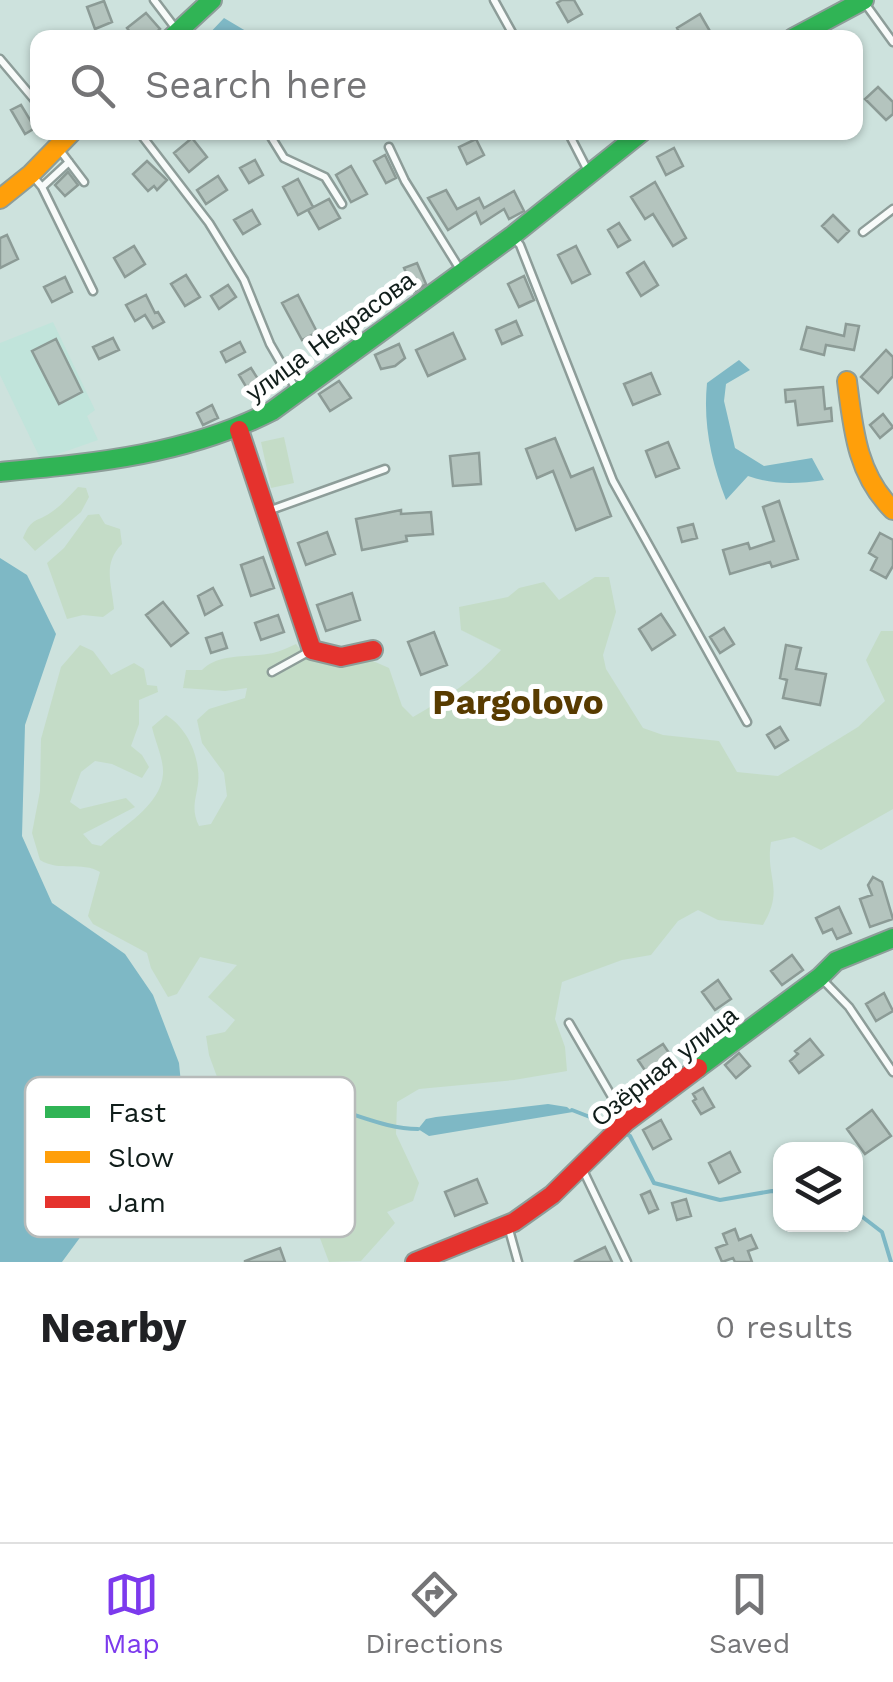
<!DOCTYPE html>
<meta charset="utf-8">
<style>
body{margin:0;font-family:"Work Sans",sans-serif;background:#f6f6f6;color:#202124}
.controls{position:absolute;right:30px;bottom:30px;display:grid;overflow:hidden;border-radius:20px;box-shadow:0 2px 8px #0004}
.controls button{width:90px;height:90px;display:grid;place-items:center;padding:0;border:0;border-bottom:2px solid #e0e0e0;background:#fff;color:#202124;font:50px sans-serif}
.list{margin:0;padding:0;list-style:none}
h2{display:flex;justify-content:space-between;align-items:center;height:130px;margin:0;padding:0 40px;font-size:42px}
h2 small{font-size:32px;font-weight:400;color:#757577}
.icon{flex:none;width:55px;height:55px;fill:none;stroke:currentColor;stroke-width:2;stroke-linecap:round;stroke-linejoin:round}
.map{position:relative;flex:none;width:893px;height:1262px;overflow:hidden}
.search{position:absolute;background:#fff;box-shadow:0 2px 8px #0004;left:30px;right:30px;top:30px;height:110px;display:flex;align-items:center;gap:25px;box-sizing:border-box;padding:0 35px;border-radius:20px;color:#757577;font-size:38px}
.sheet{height:280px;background:#fff}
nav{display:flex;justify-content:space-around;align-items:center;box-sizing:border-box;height:140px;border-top:2px solid #e0e0e0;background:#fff;font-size:28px;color:#757577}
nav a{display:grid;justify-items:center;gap:5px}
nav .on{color:#7c3aed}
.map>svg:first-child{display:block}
.built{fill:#c1e4db}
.green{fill:#c4dcc7}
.water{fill:#7eb8c5}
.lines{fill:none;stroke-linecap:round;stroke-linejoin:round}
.stream{stroke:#7eb8c5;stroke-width:4}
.building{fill:#b4c4be;stroke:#8c9b96;stroke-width:2.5}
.lane-casing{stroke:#8d9d99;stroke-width:11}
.fast-casing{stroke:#8d9d99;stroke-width:22}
.slow-casing{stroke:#8d9d99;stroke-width:22}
.jam-casing{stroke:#8d9d99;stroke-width:22}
.lane{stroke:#f8fbfa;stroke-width:6}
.fast{stroke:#30b455;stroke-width:18}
.slow{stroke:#ff9f0a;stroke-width:18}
.jam{stroke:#e5322d;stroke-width:18}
.labels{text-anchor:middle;stroke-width:10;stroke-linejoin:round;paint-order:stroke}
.street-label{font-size:25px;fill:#101d1a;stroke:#fff}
.district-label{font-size:35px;font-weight:bold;fill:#583b00;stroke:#fff}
.key{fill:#fff;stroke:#b7bbba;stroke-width:2.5}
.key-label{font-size:28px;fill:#101d1a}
</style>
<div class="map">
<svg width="893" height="1262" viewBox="0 0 893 1262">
<rect width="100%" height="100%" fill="#cde2dd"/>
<path class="built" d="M53 322 95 410 87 416 98 440 41 460 0 375V343Z"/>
<path class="green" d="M284 437 294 483 271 488 261 442Z
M78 487 86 488 89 497 81 512 35 551 23 538C32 516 37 523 53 511 62 505 70 495 78 487Z
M99 514 105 524 120 529 122 544C102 564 112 584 114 609L103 617 83 615 67 619 47 563 64 548 88 515Z
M595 577H609L616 612 603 655 606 669 643 728 663 735 719 741 737 772 778 776 858 727 885 701 866 660 881 631H893V809L821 850 794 837 771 842C765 878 785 888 763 925L718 920 698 910 678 921 651 955 622 960 562 982 555 1019 565 1047 567 1071 514 1080 419 1089 397 1102 396 1134 419 1183 413 1201 387 1212 395 1223 361 1261 329 1262 307 1204 272 1191 255 1199 232 1221 190 1228 178 1203 188 1175 222 1111 220 1085 209 1055 206 1036 225 1032 235 1020 208 997 237 965 200 957 177 994 168 997 151 968 147 953 93 924 88 916 100 872C82 861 59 872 40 860L32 833 40 791 41 739 61 667 80 645 93 651 111 675 134 663 144 669 147 685 157 686 158 692 139 700V724L131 746 142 755 149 767 142 778 112 764 95 761 81 772 70 802 80 809 126 798 135 807 83 834 92 844 101 846C121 827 161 806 163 774 164 760 155 741 152 727L166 715C184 726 196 748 198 770 201 792 188 804 199 826L211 824 227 796 224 773 202 743 197 720 209 709 245 698 247 688 225 691 183 688 186 670H202C219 652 251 658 273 653 281 651 289 647 296 644 312 667 332 660 357 658 367 657 380 664 389 668L402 706 413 717C447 698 475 679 501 650L461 630 459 607 508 597 519 588 544 582 559 600Z"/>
<path class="water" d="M224 18 256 37H206Z
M739 360 750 370 726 384 724 401 735 448 764 466 812 458 824 480C798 484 772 485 748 476L726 500C711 461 703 424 707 383Z
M0 558 27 575 56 634 25 725 22 836 52 903 125 954 153 995 179 1063 183 1104 154 1141 157 1152 148 1170 134 1174 120 1167 87 1228 62 1262H0Z
M548 1104 567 1107 573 1112 429 1136 418 1129 426 1119 436 1117Z"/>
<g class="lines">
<path class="stream" d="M183 1104C227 1102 275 1097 318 1105 352 1111 383 1129 418 1129
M572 1110 613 1126
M625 1133 630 1136 654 1183 720 1200 772 1191 780 1193
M856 1212 882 1232 891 1262"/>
</g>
<path class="building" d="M562 0H574L582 14 568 22 557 3Z
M104 1 112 22 95 29 87 7Z
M146 13 160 29 150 38H134L127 28Z
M700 14 711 33 704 38H682L677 28Z
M878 87 893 102V114L886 120 865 99Z
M21 105 35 128 25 134 11 110Z
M192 138 207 157 189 172 174 153Z
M476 139 484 155 467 164 459 147Z
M674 148 683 166 666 175 657 157Z
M385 155 396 178 386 183 374 161Z
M255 160 263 175 249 183 240 168Z
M147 161 167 180 157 190 154 186 148 191 133 174Z
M351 166 367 194 351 202 336 175Z
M68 172 78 185 65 196 55 185Z
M218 176 227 190 206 204 197 190Z
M298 179 313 207 298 215 283 187Z
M655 182 686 238 673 246 653 214 645 219 631 197Z
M446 190 457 209 479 198 484 208 514 191 524 211 509 219 504 209 481 224 476 212 448 230 428 198Z
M329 199 340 218 319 229 308 210Z
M252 210 260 224 243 234 234 220Z
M833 215 849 231 838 242 822 226Z
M619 223 630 240 618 247 608 230Z
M7 235 18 259 0 268V238Z
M134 246 145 264 125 277 114 258Z
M576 246 590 274 572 283 558 255Z
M644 262 658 285 641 296 627 273Z
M417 263 426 284 414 292 404 268Z
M186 275 200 297 185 306 171 284Z
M524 276 534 300 519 307 508 284Z
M65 277 72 292 52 302 44 287Z
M228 285 236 297 219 309 211 296Z
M146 295 155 313 158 312 164 322 153 328 145 315 135 321 126 305Z
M298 295 317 332 302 340 282 303Z
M516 321 522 335 502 344 496 330Z
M846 324 859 326 854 350 826 345 824 355 801 349 807 327 844 336Z
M453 333 465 359 428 376 416 350Z
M113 338 119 350 99 359 93 347Z
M56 339 82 392 59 404 32 351Z
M240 342 245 352 226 362 221 352Z
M399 344 405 358 395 366 381 369 375 355Z
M886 350 893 357V376L878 393 861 377Z
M251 368 263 387 251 395 239 375Z
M651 373 660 394 633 405 624 384Z
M339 381 351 398 330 411 319 394Z
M823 387 825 409 831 408 832 421 798 425 795 401 786 402 785 390Z
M212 405 218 418 203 425 197 413Z
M883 414 893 427 880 438 870 425Z
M555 438 571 477 593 468 611 516 576 530 553 471 537 478 526 449Z
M668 442 679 468 656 477 646 451Z
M479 453 481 484 453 486 450 456Z
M779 501 798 559 772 567 770 562 730 574 723 550 748 543 750 549 774 541 763 507Z
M401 510V514L431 512 433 534 406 536 407 541 362 550 356 519Z
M693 524 697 538 682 542 678 528Z
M327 532 335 554 306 565 298 543Z
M880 533 893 540V566L886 578 871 570 877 558 869 553Z
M263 557 274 588 251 596 241 565Z
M213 588 222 605 205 615 198 596Z
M352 593 360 620 326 631 317 605Z
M163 602 188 633 171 646 146 615Z
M661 614 675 635 652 650 639 629Z
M278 615 284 632 261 640 255 623Z
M724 628 734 644 720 653 710 637Z
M434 632 447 665 421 675 408 642Z
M222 633 227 648 211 653 206 638Z
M786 645 801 648 796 669 826 674 820 705 783 698 787 680 780 678Z
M780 727 788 740 775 748 767 735Z
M873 877 882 882 893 919 870 927 860 899 872 895 868 885Z
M839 907 851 933 837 939 832 929 823 933 816 918Z
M792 955 803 970 782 985 771 971Z
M718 980 731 999 715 1010 702 992Z
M884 993 893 1011 876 1021 866 1004Z
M712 1021 722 1035 702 1049 692 1035Z
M810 1039 823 1055 799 1073 790 1061 798 1054 795 1051Z
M663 1044 673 1059 648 1075 638 1060Z
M739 1053 750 1066 736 1078 725 1065Z
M703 1088 714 1107 701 1114 693 1101 696 1099 693 1094Z
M872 1110 891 1136 865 1154 847 1129Z
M661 1120 671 1139 653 1149 643 1130Z
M730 1152 740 1172 719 1183 709 1163Z
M477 1179 487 1203 455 1216 445 1192Z
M650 1191 658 1209 649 1213 641 1195Z
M686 1199 691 1216 677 1220 672 1203Z
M735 1229 739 1240 751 1235 757 1248 748 1251 752 1262H735L733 1258 722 1262 716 1248 727 1244 723 1234Z
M605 1247 612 1262H574Z
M280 1248 285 1262H245V1261Z"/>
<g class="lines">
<defs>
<path id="lane" d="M154 0 176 29
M494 0 515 38
M864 2 893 42
M0 59 38 104
M139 132 209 223 244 280 270 344 296 389
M268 132 284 158 325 177 342 204
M568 132 588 171
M389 147 405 181 461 271
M59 149 84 182
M31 174 42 187 69 162
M42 187 93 291
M863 232 893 209
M513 237 520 245 613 481 747 722
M268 511 385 469
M272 672 310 651
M821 978 849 1007 893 1072
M569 1023 626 1121
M582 1168 627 1262
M508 1226 518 1262"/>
<path id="fast" d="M171 38 212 0
M793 38 864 0
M0 472C95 463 186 455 272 411L512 236 642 132
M698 1068 820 977 836 961 893 938"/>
<path id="slow" d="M0 199 31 174 72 132
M847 381C853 429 857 475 893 510"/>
<path id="jam" d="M239 430 312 650 341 657 373 650
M415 1262 514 1222 552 1195 626 1122 698 1068"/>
</defs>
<use href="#lane" class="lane-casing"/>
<use href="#fast" class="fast-casing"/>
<use href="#slow" class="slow-casing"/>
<use href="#jam" class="jam-casing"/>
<use href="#lane" class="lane"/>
<use href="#fast" class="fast"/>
<use href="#slow" class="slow"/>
<use href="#jam" class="jam"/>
</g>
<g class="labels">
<g class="street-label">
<text transform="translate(330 336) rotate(-36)" y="9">улица Некрасова</text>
<text transform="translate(664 1066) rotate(-38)" y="9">Озёрная улица</text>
</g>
<g class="district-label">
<text x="518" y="714">Pargolovo</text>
</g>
</g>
<rect x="25" y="1077" width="330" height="160" rx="15" class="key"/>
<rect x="45" y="1106" width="45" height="12" fill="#30b455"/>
<rect x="45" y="1151" width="45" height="12" fill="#ff9f0a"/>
<rect x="45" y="1196" width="45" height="12" fill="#e5322d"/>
<g class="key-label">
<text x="108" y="1122">Fast</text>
<text x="108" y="1167">Slow</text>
<text x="108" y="1212">Jam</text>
</g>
</svg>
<div class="controls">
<button><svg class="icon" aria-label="layers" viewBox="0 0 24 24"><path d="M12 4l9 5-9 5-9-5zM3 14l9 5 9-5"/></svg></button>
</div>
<div class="search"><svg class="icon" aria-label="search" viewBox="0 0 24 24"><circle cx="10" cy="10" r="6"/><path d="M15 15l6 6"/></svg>Search here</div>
</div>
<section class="sheet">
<h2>Nearby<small>0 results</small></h2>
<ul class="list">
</ul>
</section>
<nav>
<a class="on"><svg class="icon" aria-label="map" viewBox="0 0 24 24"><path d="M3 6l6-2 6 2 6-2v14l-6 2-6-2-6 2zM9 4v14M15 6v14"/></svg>Map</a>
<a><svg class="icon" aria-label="directions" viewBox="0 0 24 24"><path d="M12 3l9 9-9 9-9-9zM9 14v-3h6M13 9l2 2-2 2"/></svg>Directions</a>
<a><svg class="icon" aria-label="saved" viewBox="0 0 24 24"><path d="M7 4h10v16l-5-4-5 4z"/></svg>Saved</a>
</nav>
